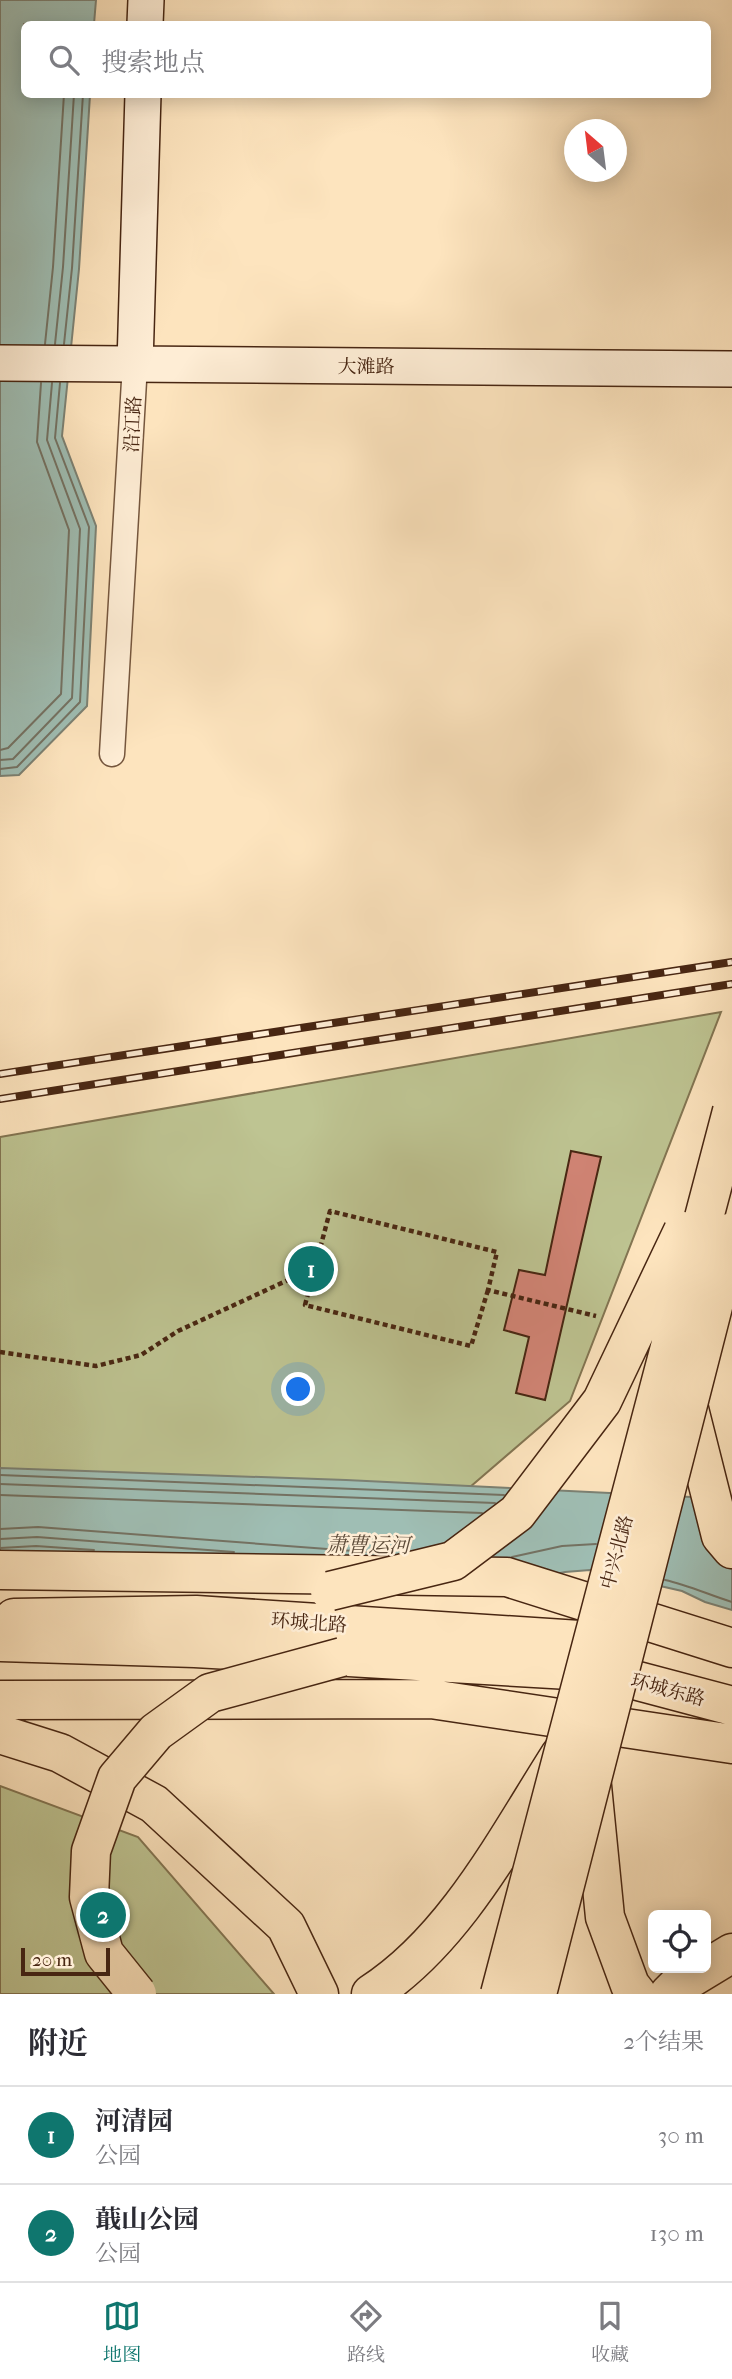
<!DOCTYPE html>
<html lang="zh">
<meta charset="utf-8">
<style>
body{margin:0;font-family:"IM FELL French Canon","Noto Serif SC",serif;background:#f7f7f7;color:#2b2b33}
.controls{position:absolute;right:21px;bottom:21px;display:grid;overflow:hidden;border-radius:10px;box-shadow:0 4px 18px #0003}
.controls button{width:63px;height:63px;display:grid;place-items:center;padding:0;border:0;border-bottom:2px solid #e1e1e2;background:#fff;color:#2b2b33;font:35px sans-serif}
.compass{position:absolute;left:564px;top:119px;width:63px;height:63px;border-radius:50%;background:#fff;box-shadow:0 4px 18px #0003;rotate:332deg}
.scale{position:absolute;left:21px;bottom:18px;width:89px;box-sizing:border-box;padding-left:7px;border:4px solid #482612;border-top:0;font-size:19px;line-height:24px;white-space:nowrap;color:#482612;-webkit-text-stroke:5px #feedd5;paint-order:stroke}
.you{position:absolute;left:299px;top:1390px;width:24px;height:24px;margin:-18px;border:5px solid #fff;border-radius:50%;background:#1a73e8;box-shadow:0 0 0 10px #1a73e833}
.badge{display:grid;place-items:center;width:46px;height:46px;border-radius:50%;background:#0f766e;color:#fff;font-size:23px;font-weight:700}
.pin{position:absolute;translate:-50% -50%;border:4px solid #fff;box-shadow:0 2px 7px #0006}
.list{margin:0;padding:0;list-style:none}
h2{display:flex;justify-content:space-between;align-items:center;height:91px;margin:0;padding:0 28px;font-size:30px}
h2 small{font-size:23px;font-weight:400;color:#7c7c81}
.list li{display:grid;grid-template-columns:46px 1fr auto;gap:21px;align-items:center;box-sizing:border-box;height:98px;padding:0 28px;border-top:2px solid #e1e1e2}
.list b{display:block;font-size:26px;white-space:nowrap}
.list p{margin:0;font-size:23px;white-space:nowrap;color:#7c7c81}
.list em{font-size:23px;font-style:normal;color:#7c7c81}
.icon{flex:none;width:38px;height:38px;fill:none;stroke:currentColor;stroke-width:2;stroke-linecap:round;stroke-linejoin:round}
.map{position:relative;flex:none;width:732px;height:1994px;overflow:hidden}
.search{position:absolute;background:#fff;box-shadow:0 4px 18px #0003;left:21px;right:21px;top:21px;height:77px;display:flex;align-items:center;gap:18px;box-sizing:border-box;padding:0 24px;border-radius:10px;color:#7c7c81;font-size:26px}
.sheet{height:287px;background:#fff}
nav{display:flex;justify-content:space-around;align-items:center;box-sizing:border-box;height:98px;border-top:2px solid #e1e1e2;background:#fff;font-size:19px;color:#7c7c81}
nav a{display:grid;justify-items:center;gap:4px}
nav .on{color:#0f766e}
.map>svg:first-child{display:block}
.green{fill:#bec492;stroke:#837552;stroke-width:2}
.water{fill:#9fbeb4;stroke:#7c8173;stroke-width:2}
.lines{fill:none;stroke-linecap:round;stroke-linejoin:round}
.shore{stroke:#747263;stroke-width:2}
.building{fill:#d18475;stroke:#482612;stroke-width:2}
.street-casing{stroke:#75563d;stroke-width:27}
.secondary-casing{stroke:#482612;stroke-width:38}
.primary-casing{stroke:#482612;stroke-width:41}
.path{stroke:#482612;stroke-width:4.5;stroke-dasharray:5 3.5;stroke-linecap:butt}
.street{stroke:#feedd5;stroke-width:24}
.secondary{stroke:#feedd5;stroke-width:35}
.primary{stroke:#fde4be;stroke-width:38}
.rail-casing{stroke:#482612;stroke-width:8}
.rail{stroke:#feedd5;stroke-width:5;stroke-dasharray:16;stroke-linecap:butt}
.primary-bridge-casing{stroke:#482612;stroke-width:41;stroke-linecap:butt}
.primary-bridge{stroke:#fde4be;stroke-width:38}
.labels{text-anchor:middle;stroke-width:5;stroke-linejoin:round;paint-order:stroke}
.street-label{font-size:19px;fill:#482612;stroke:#feedd5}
.water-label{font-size:21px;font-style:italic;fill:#5e4c3a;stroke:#feedd5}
</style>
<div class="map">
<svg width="732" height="1994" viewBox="0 0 732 1994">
<rect width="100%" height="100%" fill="#fde4be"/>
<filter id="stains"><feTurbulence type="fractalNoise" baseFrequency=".00286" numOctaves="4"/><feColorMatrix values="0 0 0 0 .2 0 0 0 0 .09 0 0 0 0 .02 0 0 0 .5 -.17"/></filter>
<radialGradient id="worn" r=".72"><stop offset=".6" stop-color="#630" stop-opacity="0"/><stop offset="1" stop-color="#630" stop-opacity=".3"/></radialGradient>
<path class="green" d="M721 1012 570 1401 441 1512 0 1500V1137Z
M0 1786 138 1837 274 1994H0Z"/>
<path class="water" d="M0 0H96L94 24H24V94L90 95 79 269 62 436 96 526 87 706 19 775 0 776Z
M0 1468 346 1480 732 1499V1610L705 1602 682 1591 590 1570 565 1572 497 1587 0 1555Z"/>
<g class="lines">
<path class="shore" d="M45 344 53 267 64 94
M55 344 63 267 74 94
M64 344 72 268 83 94
M0 750 8 748 61 694 69 530 37 442 41 383
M0 760 13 759 72 698 80 529 47 440 52 383
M0 769 17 767 80 702 89 527 55 438 60 383
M0 1475 504 1495
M0 1484 495 1503
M0 1495 482 1513
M0 1529 38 1527 394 1554
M0 1539 37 1537 234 1552
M0 1548 36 1546 94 1550
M512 1557 562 1546 596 1544
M665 1580C688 1585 709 1595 732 1602"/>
</g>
<path class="building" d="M571 1151 601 1157 545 1400 516 1393 529 1337 504 1330 519 1270 545 1275Z"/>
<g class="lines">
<defs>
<path id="street" d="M112 754 135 364"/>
<path id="secondary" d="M145 24 146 0
M0 363 732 369
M135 364 143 94"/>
<path id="primary" d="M688 1405 721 1536 732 1549
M0 1570 507 1577 732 1648
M14 1618 196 1615 625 1643
M0 1642 195 1648 604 1672 732 1706
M0 1700 431 1699 732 1744
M0 1734 60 1753 154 1804 286 1926 319 1994
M592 1786 605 1917 630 1985 637 1994
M371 1994C455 1940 507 1838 560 1755
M669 1994 676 1987 732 1953"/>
</defs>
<use href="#street" class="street-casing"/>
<use href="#secondary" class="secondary-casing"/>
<use href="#primary" class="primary-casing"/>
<path class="path" d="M488 1290 471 1346 305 1305 330 1211 497 1252 488 1290 596 1316
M0 1352 96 1366 141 1355 178 1331 314 1268"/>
<use href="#street" class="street"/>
<use href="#secondary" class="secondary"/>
<use href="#primary" class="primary"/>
<defs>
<path id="rail" d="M0 1074 732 962
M0 1099 732 984"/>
</defs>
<use href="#rail" class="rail-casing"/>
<use href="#rail" class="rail"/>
<defs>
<path id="primary-bridge" d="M330 1591 453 1561 517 1513 602 1401 683 1231
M137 1994 104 1953 89 1897 91 1851 117 1778 156 1732 210 1693 342 1657
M500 1994 732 1111
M537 1994 732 1232"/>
</defs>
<use href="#primary-bridge" class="primary-bridge-casing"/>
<use href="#primary-bridge" class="primary-bridge"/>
</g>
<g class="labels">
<g class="street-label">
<text x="366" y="373">大滩路</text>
<text transform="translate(132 424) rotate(-87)" y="7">沿江路</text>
<text transform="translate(616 1552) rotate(-75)" y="7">中兴北路</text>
<text transform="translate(309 1622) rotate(4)" y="7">环城北路</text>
<text transform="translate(668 1689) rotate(15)" y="7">环城东路</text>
</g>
<g class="water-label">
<text transform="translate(368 1545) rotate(1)" y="7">萧曹运河</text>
</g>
</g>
<rect width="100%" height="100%" filter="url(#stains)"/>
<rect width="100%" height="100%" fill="url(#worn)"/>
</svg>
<div class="controls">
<button><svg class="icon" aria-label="locate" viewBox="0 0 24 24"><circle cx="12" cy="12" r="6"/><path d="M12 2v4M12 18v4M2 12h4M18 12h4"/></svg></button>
</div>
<svg class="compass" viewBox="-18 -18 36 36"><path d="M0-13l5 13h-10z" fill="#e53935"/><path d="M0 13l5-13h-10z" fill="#7c7c81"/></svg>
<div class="scale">20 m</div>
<div class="you"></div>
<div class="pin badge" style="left:311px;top:1269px">1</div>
<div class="pin badge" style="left:103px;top:1915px">2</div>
<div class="search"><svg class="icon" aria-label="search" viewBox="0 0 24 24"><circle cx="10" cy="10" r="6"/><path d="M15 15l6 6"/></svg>搜索地点</div>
</div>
<section class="sheet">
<h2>附近<small>2个结果</small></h2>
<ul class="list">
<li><span class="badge">1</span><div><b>河清园</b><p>公园</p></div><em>30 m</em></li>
<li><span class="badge">2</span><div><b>蕺山公园</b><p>公园</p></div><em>130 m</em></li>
</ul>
</section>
<nav>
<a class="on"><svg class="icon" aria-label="map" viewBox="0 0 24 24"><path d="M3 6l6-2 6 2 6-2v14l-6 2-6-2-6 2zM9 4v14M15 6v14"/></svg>地图</a>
<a><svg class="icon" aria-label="directions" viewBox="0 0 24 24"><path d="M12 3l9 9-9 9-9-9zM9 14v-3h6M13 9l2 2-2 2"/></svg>路线</a>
<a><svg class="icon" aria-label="saved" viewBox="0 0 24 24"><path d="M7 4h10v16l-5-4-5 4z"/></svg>收藏</a>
</nav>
